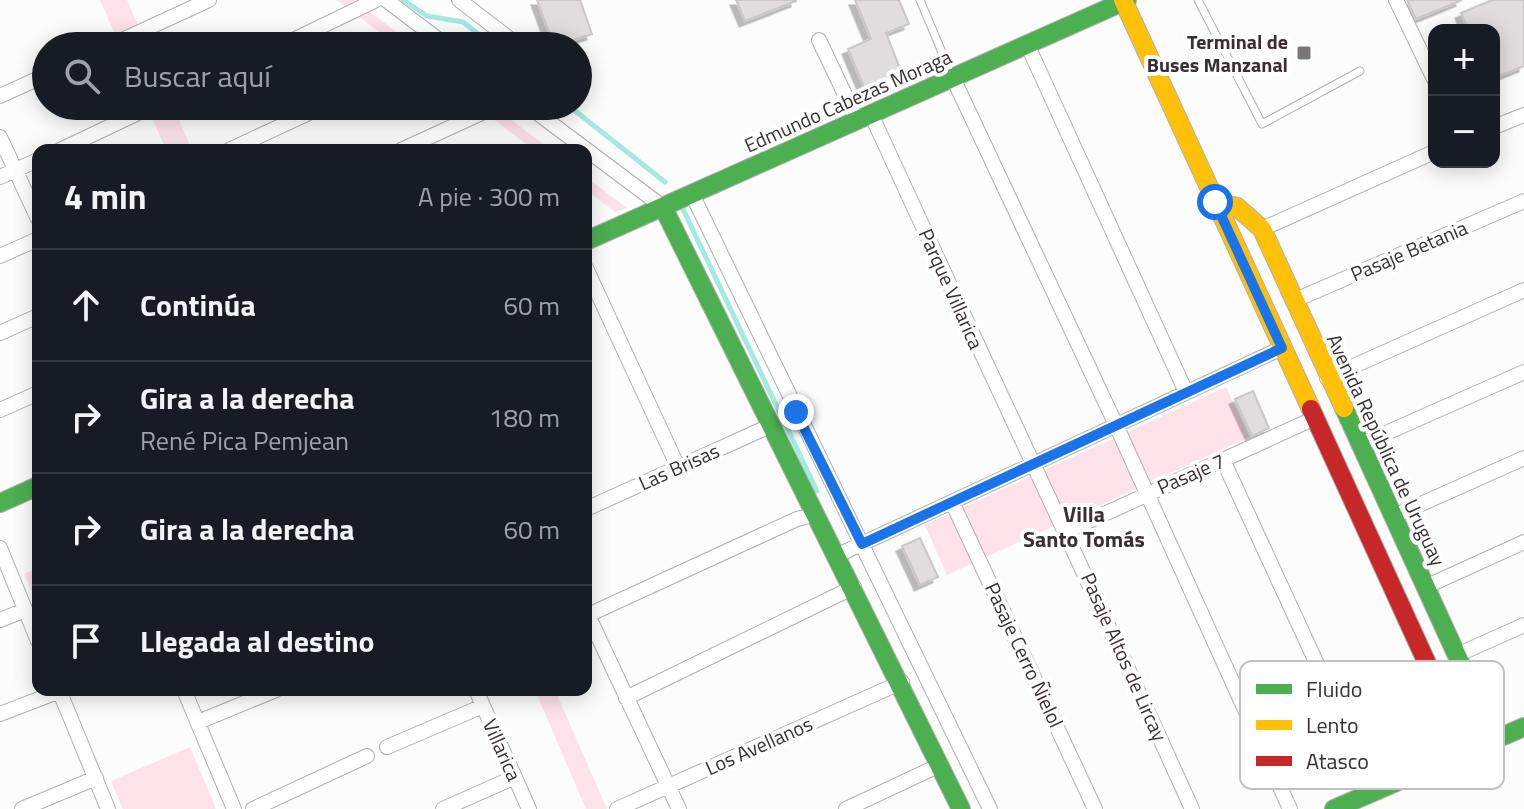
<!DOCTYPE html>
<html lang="es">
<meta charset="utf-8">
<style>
body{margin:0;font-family:"Titillium Web",sans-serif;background:#242831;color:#f1f3f6}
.controls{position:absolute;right:24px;top:24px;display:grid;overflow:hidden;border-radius:16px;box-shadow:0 4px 20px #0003}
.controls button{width:72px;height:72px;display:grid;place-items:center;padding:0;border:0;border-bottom:2px solid #363941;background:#171b24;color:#f1f3f6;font:40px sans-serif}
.stop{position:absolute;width:24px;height:24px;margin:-18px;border:6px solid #1a73e8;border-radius:50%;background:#fff}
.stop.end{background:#1a73e8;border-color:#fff;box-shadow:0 2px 8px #0008}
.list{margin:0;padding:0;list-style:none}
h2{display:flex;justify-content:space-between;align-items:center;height:104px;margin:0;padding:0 32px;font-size:34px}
h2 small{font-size:26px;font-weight:400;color:#9ea1a6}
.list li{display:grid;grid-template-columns:52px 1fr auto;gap:24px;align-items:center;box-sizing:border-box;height:112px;padding:0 32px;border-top:2px solid #363941}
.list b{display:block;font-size:30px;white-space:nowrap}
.list p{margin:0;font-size:26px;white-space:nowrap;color:#9ea1a6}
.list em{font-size:26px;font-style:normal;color:#9ea1a6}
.icon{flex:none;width:44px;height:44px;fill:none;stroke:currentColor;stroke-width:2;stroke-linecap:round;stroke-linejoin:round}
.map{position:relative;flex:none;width:1524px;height:809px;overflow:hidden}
.search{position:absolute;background:#171b24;box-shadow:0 4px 20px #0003;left:32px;top:32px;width:560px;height:88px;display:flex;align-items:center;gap:20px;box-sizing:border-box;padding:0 28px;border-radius:44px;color:#9ea1a6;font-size:30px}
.panel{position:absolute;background:#171b24;box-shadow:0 4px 20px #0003;left:32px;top:144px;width:560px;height:552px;border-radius:16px}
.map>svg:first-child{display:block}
.green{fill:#fde2ea}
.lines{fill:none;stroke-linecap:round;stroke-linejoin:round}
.stream{stroke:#a4eae2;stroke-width:5}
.building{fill:#e1dcdd;stroke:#cbc6c7;stroke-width:2;filter:url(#shadow)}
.lane-casing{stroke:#b3aeb0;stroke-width:9}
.street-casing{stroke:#b3aeb0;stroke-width:16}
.fast-casing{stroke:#b3aeb0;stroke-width:20}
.slow-casing{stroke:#b3aeb0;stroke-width:20}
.jam-casing{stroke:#b3aeb0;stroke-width:20}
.lane{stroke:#fefffe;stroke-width:7}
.street{stroke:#fefffe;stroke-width:14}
.fast{stroke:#4caf50;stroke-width:18}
.slow{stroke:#ffc107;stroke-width:18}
.jam{stroke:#c62828;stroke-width:18}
.route{stroke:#1a73e8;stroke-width:10}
.poi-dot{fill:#7d7678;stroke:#fff;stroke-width:3}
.labels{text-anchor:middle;stroke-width:8;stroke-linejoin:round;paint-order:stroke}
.poi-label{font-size:20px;font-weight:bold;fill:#392e32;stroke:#fff;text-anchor:end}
.street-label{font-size:20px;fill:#392e32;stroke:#fff}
.neighbourhood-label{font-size:22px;font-weight:bold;fill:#392e32;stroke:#fff}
.key{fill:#fff;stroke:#c4c0c2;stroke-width:2}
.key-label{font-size:22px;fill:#392e32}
</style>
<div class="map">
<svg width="1524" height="809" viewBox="0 0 1524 809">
<defs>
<filter id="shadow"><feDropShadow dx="-5.5" dy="5.5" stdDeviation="0" flood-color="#0004"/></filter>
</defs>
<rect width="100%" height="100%" fill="#fbfcfb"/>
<path class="green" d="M100 0H127L147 46H120Z
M337 0H354L415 46H398Z
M147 106H173L192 150H166Z
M476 106H493L551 150H534Z
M586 177 627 208 615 212 586 190Z
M1226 387 1249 437 947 575 925 525Z
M38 567V605L24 574Z
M535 690H555L607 809H586Z
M190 747 216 809H123L111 781Z"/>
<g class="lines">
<path class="stream" d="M403 0 427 16 463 22 493 46
M569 106 665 182
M681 205 817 491"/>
</g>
<path class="building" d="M537 0H580L592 34 554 46Z
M736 0H796V1L745 21Z
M855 0H899L909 24 886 33 905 81 868 97 848 49 871 39Z
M1407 0H1462L1416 19Z
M1492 0H1524V66L1494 78V30H1468L1461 13Z
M1253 391 1269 428 1252 436 1235 399Z
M920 538 938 577 920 585 902 546Z"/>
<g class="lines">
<defs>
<path id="lane" d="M920 0 952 76
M1198 0 1262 124 1360 71"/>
<path id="street" d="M386 0 447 46
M459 0 519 46
M1396 0 1434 79
M819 40 857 120
M1027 44 1186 392
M109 46 209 0
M281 46 376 0
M953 78 1116 425 1290 809
M0 96 46 75
M528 106 663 207
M871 114C977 346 1087 576 1192 809
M1494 127 1524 115
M0 137 38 219
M60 150 153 106
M229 150 324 106
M401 150 497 106
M0 177 38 160
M692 194 990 809
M1262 229 1434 152
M0 256 38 239
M586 268 678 467
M1293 301 1524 201
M0 333 38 316
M1327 378 1524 290
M0 410 38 393
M1359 445 1524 372
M1223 460 1375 790
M952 502 1095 809
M586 509 772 425
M1392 517 1524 458
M1067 531 1315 418
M0 548 38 641
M838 555 1282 348
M1425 587 1524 542
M586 611 679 809
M588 615 797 519 817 514
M0 620 25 610
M1457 655 1524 625
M59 690 108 809
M184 690 234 809
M476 690 529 809
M626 698 854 587
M0 714 60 691
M198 722 276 690
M387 747 483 706
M22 809 96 778
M253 809 367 756
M443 809 515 777
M617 809 902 682
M846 809 940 765"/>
<path id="fast" d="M663 207 961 809
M586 241 1127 0
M1344 408 1495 739
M0 503 38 486
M1426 661 1468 752
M1334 809 1524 727"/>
<path id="slow" d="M1123 0 1311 409
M1215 202 1237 207 1262 229 1344 408"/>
<path id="jam" d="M1311 409 1426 661"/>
</defs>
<use href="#lane" class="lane-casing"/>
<use href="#street" class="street-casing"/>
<use href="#fast" class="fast-casing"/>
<use href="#slow" class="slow-casing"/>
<use href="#jam" class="jam-casing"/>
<use href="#lane" class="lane"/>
<use href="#street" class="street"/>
<use href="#fast" class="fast"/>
<use href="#slow" class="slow"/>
<use href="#jam" class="jam"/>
</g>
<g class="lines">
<path class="route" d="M796 412 862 544 1282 348 1215 202"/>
</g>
<rect class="poi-dot" x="1296" y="45" width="16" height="16" rx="4"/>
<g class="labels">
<g class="poi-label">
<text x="1288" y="49">Terminal de<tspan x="1288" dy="23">Buses Manzanal</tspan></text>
</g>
<g class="street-label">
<text transform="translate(848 101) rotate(-24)" y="7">Edmundo Cabezas Moraga</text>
<text transform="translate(1409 251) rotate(-23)" y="7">Pasaje Betania</text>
<text transform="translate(951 289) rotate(66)" y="7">Parque Villarica</text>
<text transform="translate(1386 450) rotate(65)" y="7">Avenida República de Uruguay</text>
<text transform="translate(679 467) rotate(-24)" y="7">Las Brisas</text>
<text transform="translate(1191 474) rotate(-24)" y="7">Pasaje 7</text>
<text transform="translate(1024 655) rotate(65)" y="7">Pasaje Cerro Ñielol</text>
<text transform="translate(1124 657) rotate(66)" y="7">Pasaje Altos de Lircay</text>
<text transform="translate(759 746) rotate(-24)" y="7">Los Avellanos</text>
<text transform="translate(502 750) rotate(66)" y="7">Villarica</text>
</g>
<g class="neighbourhood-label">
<text x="1084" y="522">Villa<tspan x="1084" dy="25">Santo Tomás</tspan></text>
</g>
</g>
<rect x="1240" y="661" width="264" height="128" rx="12" class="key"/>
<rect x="1256" y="684" width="36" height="10" fill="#4caf50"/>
<rect x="1256" y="720" width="36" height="10" fill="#ffc107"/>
<rect x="1256" y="756" width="36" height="10" fill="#c62828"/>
<g class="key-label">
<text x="1306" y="697">Fluido</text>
<text x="1306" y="733">Lento</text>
<text x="1306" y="769">Atasco</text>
</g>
</svg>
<div class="controls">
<button>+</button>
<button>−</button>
</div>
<div class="stop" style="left:1215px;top:202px"></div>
<div class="stop end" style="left:796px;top:412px"></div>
<div class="search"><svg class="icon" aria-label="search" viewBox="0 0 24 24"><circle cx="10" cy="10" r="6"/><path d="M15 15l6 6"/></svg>Buscar aquí</div>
<section class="panel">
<h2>4 min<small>A pie · 300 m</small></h2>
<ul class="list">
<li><svg class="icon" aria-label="ahead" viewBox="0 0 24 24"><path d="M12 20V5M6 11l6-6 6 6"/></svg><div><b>Continúa</b></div><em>60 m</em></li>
<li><svg class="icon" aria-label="right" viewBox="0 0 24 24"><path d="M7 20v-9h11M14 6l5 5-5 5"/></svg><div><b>Gira a la derecha</b><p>René Pica Pemjean</p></div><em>180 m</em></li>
<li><svg class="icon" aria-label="right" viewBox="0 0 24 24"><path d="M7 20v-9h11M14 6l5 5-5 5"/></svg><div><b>Gira a la derecha</b></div><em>60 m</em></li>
<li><svg class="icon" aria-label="arrive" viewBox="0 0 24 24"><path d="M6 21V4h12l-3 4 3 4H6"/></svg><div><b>Llegada al destino</b></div></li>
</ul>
</section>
</div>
